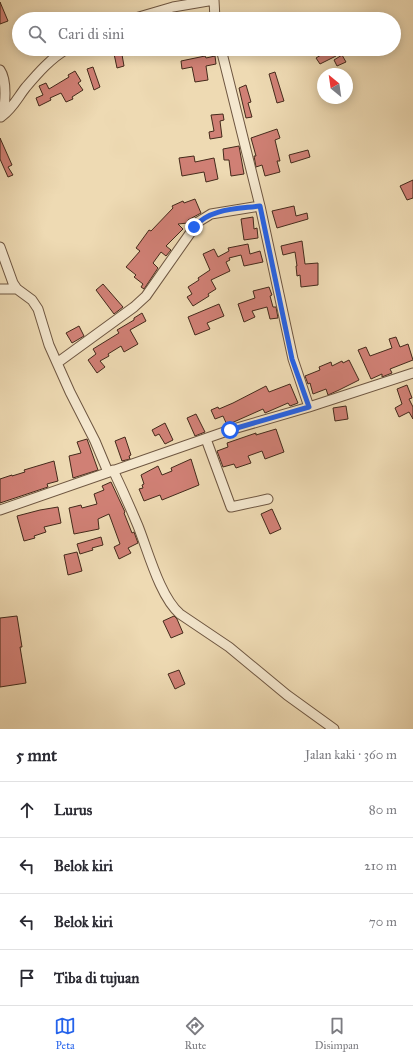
<!DOCTYPE html>
<html lang="id">
<meta charset="utf-8">
<style>
body{margin:0;font-family:"IM FELL Great Primer",serif;background:#f7f7f7;color:#2b2b33}
.compass{position:absolute;left:317px;top:68px;width:36px;height:36px;border-radius:50%;background:#fff;box-shadow:0 2px 10px #0003;rotate:331deg}
.stop{position:absolute;width:12px;height:12px;margin:-9px;border:3px solid #2563eb;border-radius:50%;background:#fff}
.stop.end{background:#2563eb;border-color:#fff;box-shadow:0 1px 4px #0008}
.list{margin:0;padding:0;list-style:none}
h2{display:flex;justify-content:space-between;align-items:center;height:52px;margin:0;padding:0 16px;font-size:17px}
h2 small{font-size:13px;font-weight:400;color:#7c7c81}
.list li{display:grid;grid-template-columns:26px 1fr auto;gap:12px;align-items:center;box-sizing:border-box;height:56px;padding:0 16px;border-top:1px solid #e1e1e2}
.list b{display:block;font-size:15px;white-space:nowrap}
.list em{font-size:13px;font-style:normal;color:#7c7c81}
.icon{flex:none;width:22px;height:22px;fill:none;stroke:currentColor;stroke-width:2;stroke-linecap:round;stroke-linejoin:round}
.map{position:relative;flex:none;width:413px;height:729px;overflow:hidden}
.search{position:absolute;background:#fff;box-shadow:0 2px 10px #0003;left:12px;right:12px;top:12px;height:44px;display:flex;align-items:center;gap:10px;box-sizing:border-box;padding:0 14px;border-radius:22px;color:#7c7c81;font-size:15px}
.sheet{height:276px;background:#fff}
nav{display:flex;justify-content:space-around;align-items:center;box-sizing:border-box;height:56px;border-top:1px solid #e1e1e2;background:#fff;font-size:11px;color:#7c7c81}
nav a{display:grid;justify-items:center;gap:2px}
nav .on{color:#2563eb}
.map>svg:first-child{display:block}
.building{fill:#d08075;stroke:#442a1b}
.lines{fill:none;stroke-linecap:round;stroke-linejoin:round}
.minor-casing{stroke:#6e5641;stroke-width:11}
.minor{stroke:#f4e7ce;stroke-width:9}
.route{stroke:#2563eb;stroke-width:5}
</style>
<div class="map">
<svg width="413" height="729" viewBox="0 0 413 729">
<rect width="100%" height="100%" fill="#eedab3"/>
<filter id="stains"><feTurbulence type="fractalNoise" baseFrequency=".005" numOctaves="4"/><feColorMatrix values="0 0 0 0 .2 0 0 0 0 .09 0 0 0 0 .02 0 0 0 .5 -.17"/></filter>
<radialGradient id="worn" r=".72"><stop offset=".6" stop-color="#630" stop-opacity="0"/><stop offset="1" stop-color="#630" stop-opacity=".3"/></radialGradient>
<path class="building" d="M0 2 8 21 0 24Z
M113 49H121L124 66 117 68Z
M331 49 336 56 320 64 316 58Z
M342 55 346 62 337 66 334 60Z
M205 56 206 58 215 56 216 64 206 66 208 80 195 82 192 67 182 69 181 61Z
M93 67 100 87 94 90 87 69Z
M75 71 81 81 78 83 83 90 72 97 73 99 66 102 61 93 50 98 51 100 39 106 36 98 43 95 39 86 46 83 49 89 69 77 68 75Z
M275 72 284 101 277 103 269 74Z
M246 85 251 102 248 103 252 117 246 118 239 88Z
M223 114 224 120 220 121 222 137 210 139 209 132 214 131 211 115Z
M277 129 280 138 275 140 280 161H277L280 172 265 176 262 165 256 167 254 156H256L251 138Z
M0 138 12 165 8 167 13 175 8 177 0 159Z
M239 146 244 174 231 176 229 160H224L223 149Z
M308 150 310 157 291 163 289 155Z
M194 156 195 162 214 158 218 179 206 182 204 172 182 176 179 158Z
M413 180V198L407 200 400 186Z
M195 199 201 213 188 220V223L178 224 183 229 166 246 171 250 166 256 161 252 153 263 158 268 144 289 141 287 143 284 134 277 136 275 126 267 140 251 136 248 149 230 151 231 173 208 172 206 183 201 184 203Z
M294 206 296 216 307 213 308 219 277 228 272 211Z
M253 217 254 229 257 228 258 238 244 240 241 219Z
M302 241 305 264 318 263V285L301 287 300 275 297 276 296 266H297L295 252 283 255 281 246Z
M248 244 250 254 260 251 263 262 244 266 241 255 229 258 230 260 226 262 230 271 211 280 216 289 208 294 209 296 193 306 187 297 192 294 188 287 199 280 198 278 210 270 203 254 214 249 218 257 229 251 228 248Z
M103 284 123 307 114 314 96 290Z
M269 287 272 295 270 296 273 307H276L278 318 270 319 267 307 252 311 255 317 244 322 238 304 255 298 253 291Z
M219 304 224 316 207 323 210 329 195 335 188 317Z
M142 313 146 321 130 330 138 344 124 352 121 346 108 354 109 356 100 361 105 367 97 373 88 360 96 354 93 349 119 333 117 330 134 320V318Z
M79 326 84 336 72 343 66 333Z
M396 337 400 347 408 344 413 360 390 369 392 373 382 377V374L371 379 358 350 366 347 370 356 392 348 389 339Z
M349 360 359 380 339 390 328 395 326 389 313 394 310 383 308 384 305 376 320 370 319 367 331 362 332 366 342 361 343 363Z
M290 384 298 403 290 406 288 403 265 413 263 409 227 425 223 416 215 419 211 410 218 407 219 409 233 403 266 386 269 392Z
M407 385 412 398 409 399 413 407V419L409 412 399 417 395 408 402 404 397 389Z
M346 406 348 419 335 421 333 408Z
M196 414 205 432 195 436 187 418Z
M165 423 173 440 165 444 159 434 155 436 152 430Z
M276 429 284 452 265 459 262 451 248 456 251 463 236 468 234 464 223 467 217 451 228 447 227 443 256 433V435Z
M125 437 131 455 129 456 130 459 122 461 115 441Z
M87 439 98 470 73 478 69 456 81 453 77 442Z
M191 459 199 485 162 500 160 495 144 501 139 489 143 488 142 485 144 484 141 475 158 466 162 475 172 471 171 468Z
M54 461 58 481 47 484 48 487 0 503V479L12 475V476L25 472 24 470Z
M111 482 125 512 124 513 132 533 134 532 138 543 128 548 131 553 119 559 114 547 120 544 109 514 98 519 99 529 74 534 69 508 81 505 82 508 97 504 94 494 104 490 102 486Z
M58 507 61 523 44 527 46 532 34 536 35 538 24 541 17 516 40 510Z
M272 509 281 529 270 534 261 514Z
M101 537 103 545 92 548 93 550 80 554 77 544Z
M77 552 82 571 68 575 64 555Z
M17 616 22 647H20L26 683 0 687V618Z
M174 616 177 619 183 633 171 638 163 621Z
M179 670 185 684 175 689 168 674Z"/>
<g class="lines">
<defs>
<path id="minor" d="M214 0 215 19
M132 19 173 7 214 0
M221 49 260 206 293 359 309 407
M0 70C7 80 6 106 1 117
M2 116C13 108 18 97 26 87 38 73 51 58 67 49
M0 247 13 283 17 289 32 300 38 309 49 345 70 392 95 441 108 472
M0 289H17
M57 363 134 307 146 296 198 222 211 214 260 206
M206 439 231 507 268 499
M113 470C122 489 130 507 138 526 148 551 160 597 180 614L229 647 287 695 334 729
M0 510 230 430 309 407 413 373"/>
</defs>
<use href="#minor" class="minor-casing"/>
<use href="#minor" class="minor"/>
</g>
<g class="lines">
<path class="route" d="M194 227C210 208 238 209 260 206L292 359 309 407 230 430"/>
</g>
<rect width="100%" height="100%" filter="url(#stains)"/>
<rect width="100%" height="100%" fill="url(#worn)"/>
</svg>
<svg class="compass" viewBox="-18 -18 36 36"><path d="M0-13l5 13h-10z" fill="#e53935"/><path d="M0 13l5-13h-10z" fill="#7c7c81"/></svg>
<div class="stop" style="left:230px;top:430px"></div>
<div class="stop end" style="left:194px;top:227px"></div>
<div class="search"><svg class="icon" aria-label="search" viewBox="0 0 24 24"><circle cx="10" cy="10" r="6"/><path d="M15 15l6 6"/></svg>Cari di sini</div>
</div>
<section class="sheet">
<h2>5 mnt<small>Jalan kaki · 360 m</small></h2>
<ul class="list">
<li><svg class="icon" aria-label="ahead" viewBox="0 0 24 24"><path d="M12 20V5M6 11l6-6 6 6"/></svg><div><b>Lurus</b></div><em>80 m</em></li>
<li><svg class="icon" aria-label="left" viewBox="0 0 24 24"><path d="M17 20v-9H6M10 6l-5 5 5 5"/></svg><div><b>Belok kiri</b></div><em>210 m</em></li>
<li><svg class="icon" aria-label="left" viewBox="0 0 24 24"><path d="M17 20v-9H6M10 6l-5 5 5 5"/></svg><div><b>Belok kiri</b></div><em>70 m</em></li>
<li><svg class="icon" aria-label="arrive" viewBox="0 0 24 24"><path d="M6 21V4h12l-3 4 3 4H6"/></svg><div><b>Tiba di tujuan</b></div></li>
</ul>
</section>
<nav>
<a class="on"><svg class="icon" aria-label="map" viewBox="0 0 24 24"><path d="M3 6l6-2 6 2 6-2v14l-6 2-6-2-6 2zM9 4v14M15 6v14"/></svg>Peta</a>
<a><svg class="icon" aria-label="directions" viewBox="0 0 24 24"><path d="M12 3l9 9-9 9-9-9zM9 14v-3h6M13 9l2 2-2 2"/></svg>Rute</a>
<a><svg class="icon" aria-label="saved" viewBox="0 0 24 24"><path d="M7 4h10v16l-5-4-5 4z"/></svg>Disimpan</a>
</nav>
